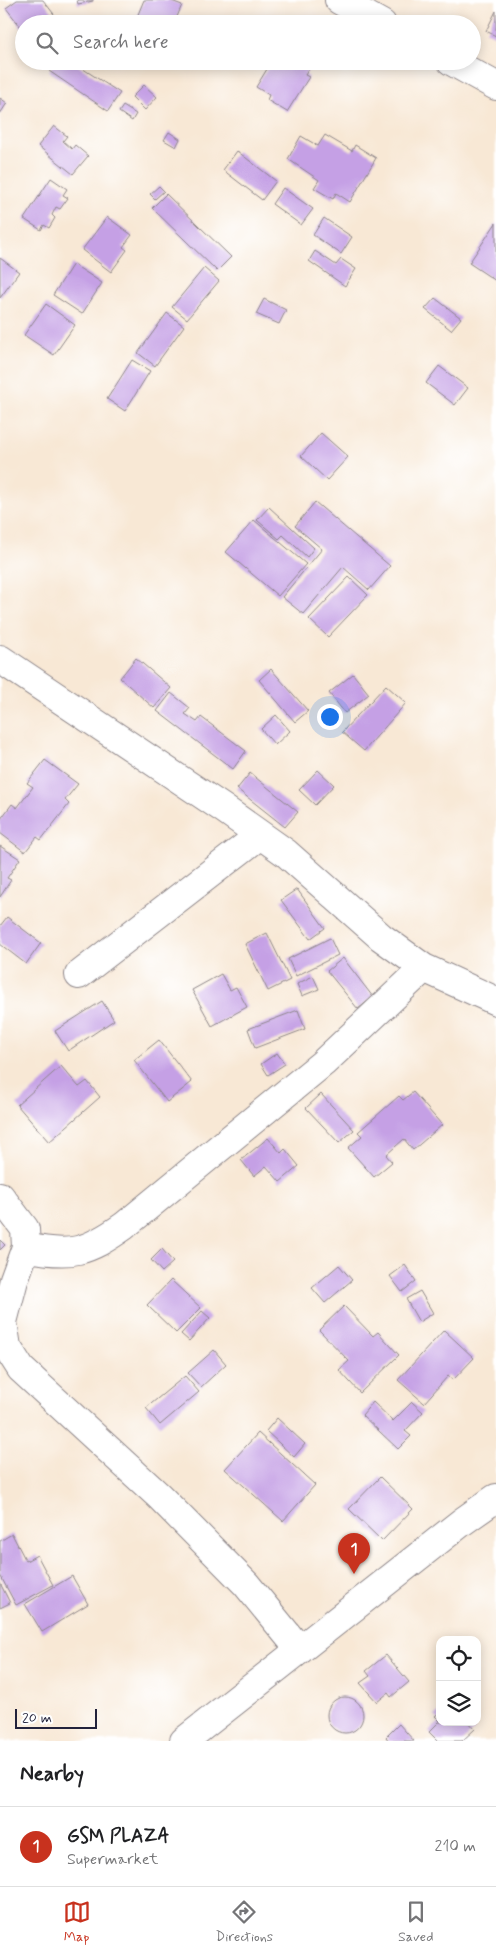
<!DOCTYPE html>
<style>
body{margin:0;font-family:Mynerve,sans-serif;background:#f6f6f6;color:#202124}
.controls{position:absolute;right:15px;bottom:15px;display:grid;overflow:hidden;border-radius:10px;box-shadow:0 2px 12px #0003}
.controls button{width:45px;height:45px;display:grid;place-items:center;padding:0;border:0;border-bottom:1px solid #e0e0e0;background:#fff;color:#202124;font:25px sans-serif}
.scale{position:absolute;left:15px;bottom:12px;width:82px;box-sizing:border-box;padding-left:5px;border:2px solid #22223b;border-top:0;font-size:14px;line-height:18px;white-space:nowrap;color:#22223b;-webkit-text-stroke:4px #fff;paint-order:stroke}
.you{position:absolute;left:329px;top:716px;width:18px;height:18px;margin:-12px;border:4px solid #fff;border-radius:50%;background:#1a73e8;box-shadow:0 0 0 8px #1a73e833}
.badge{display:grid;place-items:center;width:32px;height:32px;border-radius:50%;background:#c8321e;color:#fff;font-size:16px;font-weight:700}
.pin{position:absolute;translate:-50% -41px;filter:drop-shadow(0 1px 2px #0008)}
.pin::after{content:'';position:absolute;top:26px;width:18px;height:15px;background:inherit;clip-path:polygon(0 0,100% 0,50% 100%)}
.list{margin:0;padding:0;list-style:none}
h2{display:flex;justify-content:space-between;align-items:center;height:65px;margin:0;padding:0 20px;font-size:21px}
h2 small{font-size:16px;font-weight:400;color:#757577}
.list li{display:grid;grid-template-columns:32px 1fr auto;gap:15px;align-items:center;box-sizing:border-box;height:80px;padding:0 20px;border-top:1px solid #e0e0e0}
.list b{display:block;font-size:19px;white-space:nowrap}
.list p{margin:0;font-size:16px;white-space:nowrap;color:#757577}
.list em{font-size:16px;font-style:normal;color:#757577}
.icon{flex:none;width:28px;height:28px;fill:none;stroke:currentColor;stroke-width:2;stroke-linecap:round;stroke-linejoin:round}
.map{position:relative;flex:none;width:496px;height:1741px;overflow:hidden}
.search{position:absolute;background:#fff;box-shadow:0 2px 12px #0003;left:15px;right:15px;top:15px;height:55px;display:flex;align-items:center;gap:12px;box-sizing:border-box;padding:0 18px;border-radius:28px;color:#757577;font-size:19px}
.sheet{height:145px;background:#fff}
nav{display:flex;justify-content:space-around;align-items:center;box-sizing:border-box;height:70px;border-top:1px solid #e0e0e0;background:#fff;font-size:14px;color:#757577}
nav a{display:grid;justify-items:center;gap:2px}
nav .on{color:#c8321e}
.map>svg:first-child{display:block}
.building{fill:#c5a0e5}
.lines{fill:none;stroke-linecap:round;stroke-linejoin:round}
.minor-casing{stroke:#8d8588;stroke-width:30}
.minor{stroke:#fff;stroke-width:28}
</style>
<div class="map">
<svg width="496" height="1741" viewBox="0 0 496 1741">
<rect width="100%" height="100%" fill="#fff"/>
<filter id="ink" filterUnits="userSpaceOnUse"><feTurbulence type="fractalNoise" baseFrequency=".02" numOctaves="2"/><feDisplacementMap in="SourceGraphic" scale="10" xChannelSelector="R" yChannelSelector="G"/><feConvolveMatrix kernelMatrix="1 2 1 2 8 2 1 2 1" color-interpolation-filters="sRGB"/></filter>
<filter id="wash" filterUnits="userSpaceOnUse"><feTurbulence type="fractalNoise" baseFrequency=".0096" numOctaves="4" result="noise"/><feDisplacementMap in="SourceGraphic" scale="20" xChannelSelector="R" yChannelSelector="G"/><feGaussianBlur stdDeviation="1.12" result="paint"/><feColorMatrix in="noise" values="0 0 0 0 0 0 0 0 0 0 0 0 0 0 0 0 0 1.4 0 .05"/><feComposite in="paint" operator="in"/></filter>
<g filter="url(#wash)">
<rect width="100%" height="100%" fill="#f8e8d5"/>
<g id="blocks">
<path class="building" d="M17 0H43L60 22 57 24H24V31L6 8Z
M77 0H93V1L78 4Z
M144 0H169L182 5 174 24H134Z
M496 11V36L486 31Z
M56 61H71L120 93 108 111 49 71Z
M272 61H310L313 63 305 75 309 77 287 112 267 100 269 95 256 87Z
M144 85 157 97 145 110 132 97Z
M0 98 7 103 0 114Z
M123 106 136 114 132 121 119 112Z
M54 126 67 136 63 141 72 149 75 145 88 156 73 174 38 146Z
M169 132 180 139 176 147 164 140Z
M325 135 352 151 355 145 376 158 350 202 336 193 333 199 314 188 319 180 288 159 301 136 318 146Z
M237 151 276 181 262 200 223 170Z
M51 178 67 189 63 195 68 198 60 209 56 207 52 215 55 218 49 228 44 225 41 230 24 219Z
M159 186 164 191 155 199 150 194Z
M283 188 313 209 301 225 272 204Z
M166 194 231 257 217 271 152 208Z
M107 217 132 235 123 247 127 250 111 272 82 250Z
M324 218 352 237 341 254 313 235Z
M496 223V281L469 263Z
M315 251 336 265 341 259 356 269 345 286 309 261Z
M0 258 19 272 0 298Z
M73 264 102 283 82 314 53 295Z
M204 268 219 281 187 319 172 307Z
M435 298 461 318 451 330 425 309Z
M264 299 286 310 279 324 256 314Z
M46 304 75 325 54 355 24 335Z
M167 313 184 326 155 366 138 353Z
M132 360 150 371 125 411 107 399Z
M439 366 468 388 455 405 426 383Z
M321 433 348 457 327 480 301 456Z
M315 502 390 566 369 590 343 567 303 614 282 597 322 549 295 526Z
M269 507 314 548 307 557 283 535 279 539 257 520Z
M254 520 306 564 278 596 226 552Z
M349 577 368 595 328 637 309 619Z
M136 658 171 688 154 708 120 678Z
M271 669 308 711 295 722 259 680Z
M353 674 369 694 345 713 329 693Z
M386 685 406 703 364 751 342 732Z
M171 693 190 708 185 714 197 722 201 717 246 751 233 769 157 711Z
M276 715 290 731 275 745 261 729Z
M45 760 78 784 65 800 69 804 41 840 37 837 25 852 0 833V820L12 804 17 808 33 787 27 783Z
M318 770 334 785 315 805 299 790Z
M250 773 298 812 285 827 237 789Z
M0 846 20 859 7 878 11 880 0 897Z
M297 889 325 928 310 939 281 900Z
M7 917 41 943 26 964 0 944V926Z
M267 933 290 980 268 991 245 944Z
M330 938 338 955 296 976 288 959Z
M343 958 373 997 358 1009 327 971Z
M221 974 230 990 236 987 247 1007 212 1026 192 990Z
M313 976 319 989 302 996 297 984Z
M102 1001 114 1020 68 1051 55 1031Z
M298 1010 305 1029 255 1048 248 1029Z
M159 1040 192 1082 167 1102 134 1060Z
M277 1053 285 1064 268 1075 261 1064Z
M61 1066 79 1087 87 1081 100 1097 49 1142 17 1105Z
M413 1092 442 1125 413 1150 404 1139 386 1155 392 1162 374 1177 348 1148 362 1136 358 1132 399 1096 403 1100Z
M321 1094 354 1130 339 1143 306 1108Z
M268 1138 281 1153 285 1149 299 1166 280 1182 266 1166 254 1176 241 1160Z
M0 1240 5 1245 0 1250Z
M162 1249 173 1262 162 1272 151 1260Z
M339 1265 352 1280 325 1303 312 1288Z
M405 1265 416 1281 402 1292 390 1276Z
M171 1280 201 1308 176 1333 147 1305Z
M420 1291 433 1313 419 1322 406 1299Z
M344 1306 373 1336 378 1332 399 1355 360 1393 339 1370 349 1361 319 1330Z
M202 1311 210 1318 189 1341 181 1334Z
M444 1330 474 1358 453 1380 448 1376 424 1403 398 1380Z
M214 1350 226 1364 201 1387 188 1373Z
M185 1376 199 1392 160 1425 146 1408Z
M373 1402 393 1421 412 1402 423 1412 405 1431 411 1436 398 1449 362 1415Z
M277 1418 305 1444 294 1457 266 1431Z
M258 1433 315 1485 283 1521 225 1469Z
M380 1477 413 1509 382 1541 349 1509Z
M12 1534 26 1561 37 1555 53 1585 16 1605 0 1575V1541Z
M72 1576 88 1604 42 1632 25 1604Z
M0 1583 10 1603 0 1608Z
M386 1655 409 1682 391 1697 388 1693 377 1702 360 1683 370 1676 366 1671Z
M327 1715a18 18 0 1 1 36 0a18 18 0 1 1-36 0Z
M440 1712V1721L435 1716Z
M439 1722H469L475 1729 462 1741H438L429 1732Z
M399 1724 414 1741H389L386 1737Z"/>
</g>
</g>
<g filter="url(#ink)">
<use href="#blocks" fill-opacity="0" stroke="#8d8588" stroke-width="1"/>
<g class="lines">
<defs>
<path id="minor" d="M339 0 382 24
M451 61 496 86
M0 659 224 809 286 853 381 937 424 968 496 1001
M79 975 260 835
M0 1196 25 1229 26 1247 14 1280 3 1322 7 1347 21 1369 159 1496 246 1584 300 1650
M26 1247C71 1257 87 1252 124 1226L323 1063 424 968
M184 1741 462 1522 496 1498"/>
</defs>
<use href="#minor" class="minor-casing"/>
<use href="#minor" class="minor"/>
</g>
</g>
</svg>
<div class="controls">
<button><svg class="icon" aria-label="locate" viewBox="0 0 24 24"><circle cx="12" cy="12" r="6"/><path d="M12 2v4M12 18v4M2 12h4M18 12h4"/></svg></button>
<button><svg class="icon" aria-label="layers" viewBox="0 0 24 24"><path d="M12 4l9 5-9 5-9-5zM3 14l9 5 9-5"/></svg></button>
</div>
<div class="scale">20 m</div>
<div class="you"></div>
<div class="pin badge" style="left:354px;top:1574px">1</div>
<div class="search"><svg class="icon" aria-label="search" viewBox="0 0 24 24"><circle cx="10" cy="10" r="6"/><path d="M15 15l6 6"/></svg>Search here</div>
</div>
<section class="sheet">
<h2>Nearby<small></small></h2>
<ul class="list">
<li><span class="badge">1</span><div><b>GSM PLAZA</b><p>Supermarket</p></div><em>210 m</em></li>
</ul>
</section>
<nav>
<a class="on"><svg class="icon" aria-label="map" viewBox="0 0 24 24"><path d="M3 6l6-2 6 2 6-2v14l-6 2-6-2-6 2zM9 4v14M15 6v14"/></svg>Map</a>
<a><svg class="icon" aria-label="directions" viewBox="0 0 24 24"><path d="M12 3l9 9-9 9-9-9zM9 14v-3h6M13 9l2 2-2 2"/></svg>Directions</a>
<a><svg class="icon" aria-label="saved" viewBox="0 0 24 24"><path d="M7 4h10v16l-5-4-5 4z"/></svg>Saved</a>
</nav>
